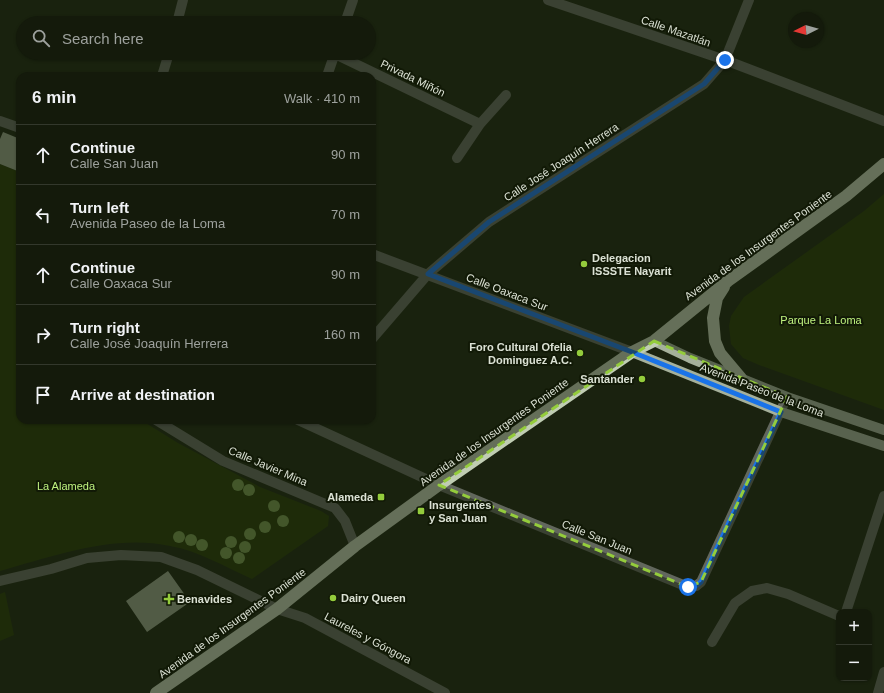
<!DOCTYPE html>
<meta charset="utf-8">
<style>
body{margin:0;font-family:Helvetica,sans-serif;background:#1d2314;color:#f1f3f6}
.controls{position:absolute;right:12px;bottom:12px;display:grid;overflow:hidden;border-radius:8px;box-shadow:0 1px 3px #0004}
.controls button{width:36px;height:36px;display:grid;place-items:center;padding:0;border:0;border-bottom:1px solid #33382c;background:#141a0b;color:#f1f3f6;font:20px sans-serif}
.compass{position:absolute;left:788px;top:12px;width:36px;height:36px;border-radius:50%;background:#141a0b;box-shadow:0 1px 3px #0004;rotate:265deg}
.stop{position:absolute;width:12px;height:12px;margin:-9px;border:3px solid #1a73e8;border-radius:50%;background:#fff}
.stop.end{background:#1a73e8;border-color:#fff;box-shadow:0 1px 4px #0008}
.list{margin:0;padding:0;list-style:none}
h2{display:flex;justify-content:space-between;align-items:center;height:52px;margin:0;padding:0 16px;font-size:17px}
h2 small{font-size:13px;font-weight:400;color:#9da19d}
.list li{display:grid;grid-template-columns:26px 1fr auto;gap:12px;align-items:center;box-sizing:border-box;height:60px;padding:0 16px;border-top:1px solid #33382c}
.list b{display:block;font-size:15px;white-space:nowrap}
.list p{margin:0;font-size:13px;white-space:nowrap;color:#9da19d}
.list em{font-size:13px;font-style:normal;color:#9da19d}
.icon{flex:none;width:22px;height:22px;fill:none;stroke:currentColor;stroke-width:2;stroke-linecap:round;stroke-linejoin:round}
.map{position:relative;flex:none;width:884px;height:693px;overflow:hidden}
.search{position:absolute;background:#141a0b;box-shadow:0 1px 3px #0004;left:16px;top:16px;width:360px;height:44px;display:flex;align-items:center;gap:10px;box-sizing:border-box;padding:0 14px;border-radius:22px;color:#9da19d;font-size:15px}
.panel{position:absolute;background:#141a0b;box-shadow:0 1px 3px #0004;left:16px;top:72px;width:360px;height:352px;border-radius:12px}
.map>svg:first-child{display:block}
.green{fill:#243704}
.building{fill:#94a088}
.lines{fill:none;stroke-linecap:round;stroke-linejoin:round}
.minor{stroke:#62675d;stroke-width:10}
.major{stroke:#a5b09b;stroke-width:10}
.highway{stroke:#c0cdb3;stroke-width:12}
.tree{fill:#75944d}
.route{stroke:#1a73e8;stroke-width:5}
.marked{fill:none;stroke:#94cc3c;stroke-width:3;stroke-dasharray:8 5;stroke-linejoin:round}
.poi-dot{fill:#94cc3c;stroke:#111906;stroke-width:1.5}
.labels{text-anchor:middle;stroke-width:4;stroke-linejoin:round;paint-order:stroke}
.street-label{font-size:11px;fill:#dbe1d4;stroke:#111906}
.poi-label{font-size:11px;font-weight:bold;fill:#dbe1d4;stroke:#111906;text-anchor:start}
.park-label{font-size:11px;fill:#bff27f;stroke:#111906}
</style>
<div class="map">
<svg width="884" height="693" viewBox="0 0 884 693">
<rect width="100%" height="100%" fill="#1a220f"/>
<path class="green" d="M0 164 20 172V420H141L178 443 260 487 321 511 329 516 328 526 252 579C225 567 199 551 170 546 114 534 54 556 0 571Z
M884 194V410L759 365 743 358 731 344 729 326 731 316 744 297 864 211Z
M5 592 14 635 0 641V594Z"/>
<path class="building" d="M3 132 20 139V172L0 164V139Z
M168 571 190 602 147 632 126 601Z"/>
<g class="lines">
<path class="minor" d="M548 0 725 60 884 121
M177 23 183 0
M345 23 353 0
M335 54 480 124
M162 76 169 53
M327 76 335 53
M0 121 20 128
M457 158 480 124 506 95
M372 254 632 352
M372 339 428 274 489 222 704 84 725 60 749 0
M156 420 223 461 335 508 345 521 355 546
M298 420 439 485 688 587 696 586 701 582 787 397
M0 581 51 569 87 558 121 555 161 557 197 570 277 609 305 618 445 693
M846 612 884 496
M712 642 735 603 752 591 767 588 788 594 839 616
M878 693 884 672"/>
<path class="major" d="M654 341 690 358 787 397 884 430
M632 352 781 412 884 446"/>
<path class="highway" d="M724 287 717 298 713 318 715 341 720 353 741 378
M156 693 277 609 355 546 439 485 632 352 654 341 728 281 846 196 884 164"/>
</g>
<g class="tree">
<circle cx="238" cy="485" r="6"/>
<circle cx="249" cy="490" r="6"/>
<circle cx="274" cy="506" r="6"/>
<circle cx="283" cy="521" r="6"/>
<circle cx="265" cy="527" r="6"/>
<circle cx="250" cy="534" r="6"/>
<circle cx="179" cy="537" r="6"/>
<circle cx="191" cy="540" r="6"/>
<circle cx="231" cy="542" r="6"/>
<circle cx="202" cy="545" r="6"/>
<circle cx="245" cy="547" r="6"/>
<circle cx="226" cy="553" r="6"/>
<circle cx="239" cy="558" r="6"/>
</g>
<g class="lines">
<path class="route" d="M688 587 696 586 701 582 781 412 632 352 428 274 489 222 704 84 725 60"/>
</g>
<path d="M0 0H884V693H0ZM654 341 787 397 701 582 688 587 439 485Z" fill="#1a220f" fill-opacity=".55" fill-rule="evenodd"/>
<path class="marked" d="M654 341 787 397 701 582 688 587 439 485Z"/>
<g class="poi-dot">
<circle cx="584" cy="264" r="4"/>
<circle cx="580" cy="353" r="4"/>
<circle cx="642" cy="379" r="4"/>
<rect x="377" y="493" width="8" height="8" rx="2"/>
<rect x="417" y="507" width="8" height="8" rx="2"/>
<circle cx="333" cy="598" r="4"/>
<path d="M167 593h4v4h4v4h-4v4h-4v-4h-4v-4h4z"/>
</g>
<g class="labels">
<g class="street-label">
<text transform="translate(676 31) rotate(19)" y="4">Calle Mazatlán</text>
<text transform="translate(413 78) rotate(26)" y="4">Privada Miñón</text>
<text transform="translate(561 162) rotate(-33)" y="4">Calle José Joaquín Herrera</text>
<text transform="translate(758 245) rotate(-36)" y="4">Avenida de los Insurgentes Poniente</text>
<text transform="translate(507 292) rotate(21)" y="4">Calle Oaxaca Sur</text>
<text transform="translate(762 390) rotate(21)" y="4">Avenida Paseo de la Loma</text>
<text transform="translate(494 432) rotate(-35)" y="4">Avenida de los Insurgentes Poniente</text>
<text transform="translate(268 466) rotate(23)" y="4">Calle Javier Mina</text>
<text transform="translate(597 537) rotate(22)" y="4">Calle San Juan</text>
<text transform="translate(232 623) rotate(-36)" y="4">Avenida de los Insurgentes Poniente</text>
<text transform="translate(368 638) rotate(28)" y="4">Laureles y Góngora</text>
</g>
<g class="poi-label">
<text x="592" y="262">Delegacion<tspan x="592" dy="13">ISSSTE Nayarit</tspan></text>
<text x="572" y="351" text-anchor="end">Foro Cultural Ofelia<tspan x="572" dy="13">Dominguez A.C.</tspan></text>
<text x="634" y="383" text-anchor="end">Santander</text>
<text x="373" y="501" text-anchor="end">Alameda</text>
<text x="429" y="509">Insurgentes<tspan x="429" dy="13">y San Juan</tspan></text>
<text x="341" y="602">Dairy Queen</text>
<text x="177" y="603">Benavides</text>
</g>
<g class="park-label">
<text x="821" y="324">Parque La Loma</text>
<text x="66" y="490">La Alameda</text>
</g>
</g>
</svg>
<div class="controls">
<button>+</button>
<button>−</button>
</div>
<svg class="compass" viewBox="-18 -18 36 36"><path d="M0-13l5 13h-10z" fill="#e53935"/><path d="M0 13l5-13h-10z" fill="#9da19d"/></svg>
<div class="stop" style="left:688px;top:587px"></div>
<div class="stop end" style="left:725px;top:60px"></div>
<div class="search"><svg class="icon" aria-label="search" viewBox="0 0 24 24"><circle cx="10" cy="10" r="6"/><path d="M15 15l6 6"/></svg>Search here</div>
<section class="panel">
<h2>6 min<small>Walk · 410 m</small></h2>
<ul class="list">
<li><svg class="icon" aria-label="ahead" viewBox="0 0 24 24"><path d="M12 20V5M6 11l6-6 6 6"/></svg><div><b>Continue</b><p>Calle San Juan</p></div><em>90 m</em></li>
<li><svg class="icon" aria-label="left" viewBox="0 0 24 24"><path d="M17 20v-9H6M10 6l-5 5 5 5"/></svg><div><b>Turn left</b><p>Avenida Paseo de la Loma</p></div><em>70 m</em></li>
<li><svg class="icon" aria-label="ahead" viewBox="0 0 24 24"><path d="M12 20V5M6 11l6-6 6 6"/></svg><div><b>Continue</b><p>Calle Oaxaca Sur</p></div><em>90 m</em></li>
<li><svg class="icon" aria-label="right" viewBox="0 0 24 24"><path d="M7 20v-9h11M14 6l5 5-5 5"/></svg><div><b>Turn right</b><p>Calle José Joaquín Herrera</p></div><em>160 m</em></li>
<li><svg class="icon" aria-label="arrive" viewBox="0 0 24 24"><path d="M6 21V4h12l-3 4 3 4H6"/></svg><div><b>Arrive at destination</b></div></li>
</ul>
</section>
</div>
